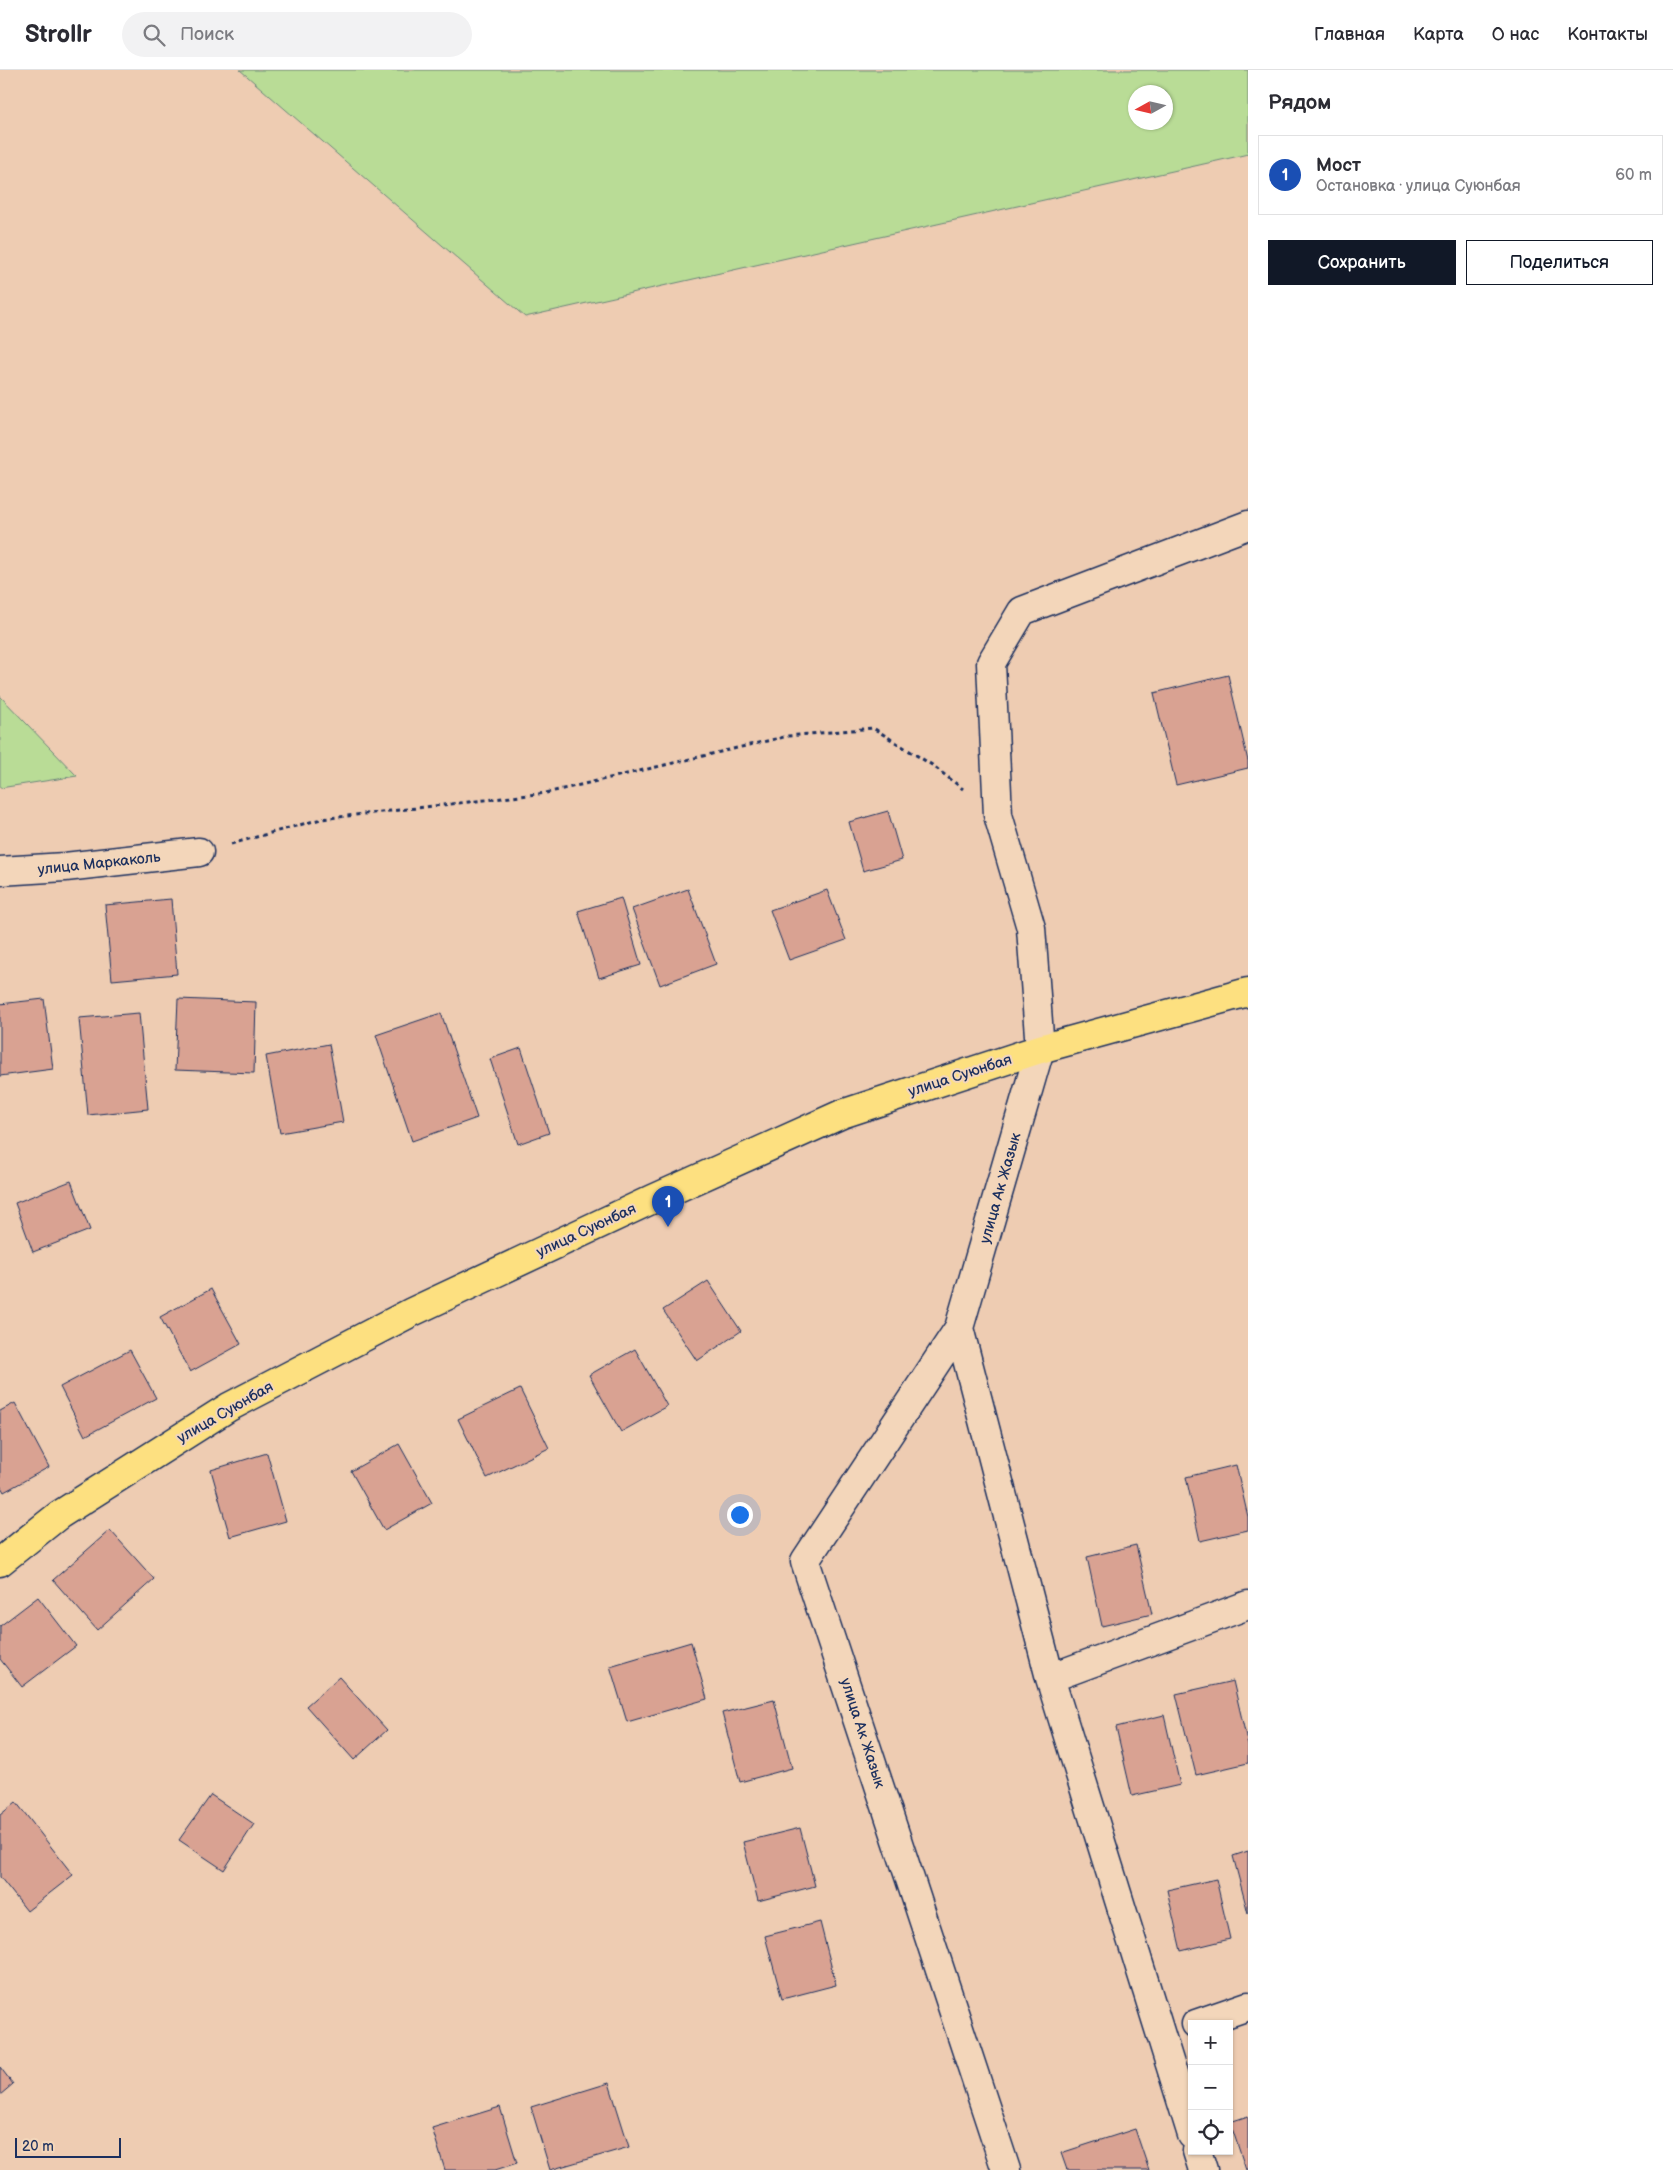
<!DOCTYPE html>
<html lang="ru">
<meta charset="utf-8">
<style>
body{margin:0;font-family:"Balsamiq Sans",sans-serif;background:#f2f2f3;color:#2b2b33}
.controls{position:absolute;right:15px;bottom:15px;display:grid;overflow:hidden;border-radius:0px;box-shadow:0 1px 4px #0004}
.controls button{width:45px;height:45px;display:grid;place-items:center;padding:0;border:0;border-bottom:1px solid #e1e1e2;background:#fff;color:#2b2b33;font:25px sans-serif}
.compass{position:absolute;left:1128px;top:15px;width:45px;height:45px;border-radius:50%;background:#fff;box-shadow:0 1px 4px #0004;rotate:262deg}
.scale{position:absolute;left:15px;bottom:12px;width:106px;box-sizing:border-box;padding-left:5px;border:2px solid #1b2f5e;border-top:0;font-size:14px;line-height:18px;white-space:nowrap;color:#1b2f5e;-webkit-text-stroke:4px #f3d6ba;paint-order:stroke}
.you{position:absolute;left:739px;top:1444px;width:18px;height:18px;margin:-12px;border:4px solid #fff;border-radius:50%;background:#1a73e8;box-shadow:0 0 0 8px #1a73e833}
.badge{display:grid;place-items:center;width:32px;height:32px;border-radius:50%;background:#111827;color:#fff;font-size:16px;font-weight:700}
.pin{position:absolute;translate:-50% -41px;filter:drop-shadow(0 1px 2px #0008)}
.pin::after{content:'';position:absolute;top:26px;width:18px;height:15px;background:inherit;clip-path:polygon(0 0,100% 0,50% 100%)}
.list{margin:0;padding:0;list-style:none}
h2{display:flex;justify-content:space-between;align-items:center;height:65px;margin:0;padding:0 20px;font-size:21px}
h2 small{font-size:16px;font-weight:400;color:#7c7c81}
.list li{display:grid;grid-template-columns:32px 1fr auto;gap:15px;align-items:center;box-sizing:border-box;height:80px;margin:0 10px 10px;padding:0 10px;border:1px solid #e1e1e2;border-radius:0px}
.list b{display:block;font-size:19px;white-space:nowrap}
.list p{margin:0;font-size:16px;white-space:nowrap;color:#7c7c81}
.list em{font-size:16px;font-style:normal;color:#7c7c81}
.actions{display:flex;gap:10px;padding:15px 20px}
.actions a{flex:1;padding:11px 0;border:1px solid #111827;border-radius:0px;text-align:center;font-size:18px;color:#111827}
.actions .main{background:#111827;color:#fff}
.icon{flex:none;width:28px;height:28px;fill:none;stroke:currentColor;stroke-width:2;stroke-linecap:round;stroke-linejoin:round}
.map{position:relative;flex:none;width:1248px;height:2100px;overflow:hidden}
header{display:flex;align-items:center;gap:30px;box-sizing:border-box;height:70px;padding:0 25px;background:#fff;border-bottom:1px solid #e1e1e2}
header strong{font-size:24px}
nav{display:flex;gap:28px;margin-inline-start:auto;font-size:18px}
.search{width:350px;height:45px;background:#f2f2f3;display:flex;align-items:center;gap:12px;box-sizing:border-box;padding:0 18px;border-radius:28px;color:#7c7c81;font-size:19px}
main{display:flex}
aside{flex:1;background:#fff}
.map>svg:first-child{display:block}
.green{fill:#b9dc96;stroke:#6a867a;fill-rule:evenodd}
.building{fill:#d9a292;stroke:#1b2f5e}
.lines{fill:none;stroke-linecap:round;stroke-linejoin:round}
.minor-casing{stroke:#1b2f5e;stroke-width:31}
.major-casing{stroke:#1b2f5e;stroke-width:31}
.path{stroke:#1b2f5e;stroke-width:3;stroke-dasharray:4 4;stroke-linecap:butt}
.minor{stroke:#f3d6ba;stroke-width:28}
.major{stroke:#fde080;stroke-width:28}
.labels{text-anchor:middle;stroke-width:4;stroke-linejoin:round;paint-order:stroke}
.street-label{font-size:15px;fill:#1b2f5e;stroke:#f3d6ba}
</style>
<header>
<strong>Strollr</strong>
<div class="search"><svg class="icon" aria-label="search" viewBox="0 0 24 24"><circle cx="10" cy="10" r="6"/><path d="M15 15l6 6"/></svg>Поиск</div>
<nav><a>Главная</a><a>Карта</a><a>О нас</a><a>Контакты</a></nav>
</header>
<main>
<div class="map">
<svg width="1248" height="2100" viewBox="0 0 1248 2100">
<rect width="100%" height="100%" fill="#eeccb2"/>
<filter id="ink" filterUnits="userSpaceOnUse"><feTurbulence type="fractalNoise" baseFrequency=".02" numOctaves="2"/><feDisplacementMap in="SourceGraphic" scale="10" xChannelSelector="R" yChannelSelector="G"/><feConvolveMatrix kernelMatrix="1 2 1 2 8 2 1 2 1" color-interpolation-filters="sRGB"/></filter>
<g filter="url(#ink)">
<path class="green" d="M240 0H1248V84L525 247ZM1136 22H1166V52H1136Z
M0 626 77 706 0 718Z"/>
<path class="building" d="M1228 605 1248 691V698L1176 715 1154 623Z
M888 741 902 790 863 801 849 752Z
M688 819 716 894 660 915 632 839Z
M827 820 846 870 789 890 770 840Z
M621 828 641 895 599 908 578 841Z
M171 829 177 904 112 910 105 835Z
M44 929 53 999 0 1006V934Z
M178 929 256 932 254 1003 175 1000Z
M139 943 148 1039 88 1045 79 948Z
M441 943 477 1048 412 1071 376 965Z
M329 974 343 1052 280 1063 266 986Z
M521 978 549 1063 518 1074 490 989Z
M71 1111 90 1160 33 1182 15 1133Z
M708 1211 741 1261 697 1291 663 1240Z
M211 1219 241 1274 190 1302 160 1247Z
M635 1279 667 1336 621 1362 589 1305Z
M130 1280 156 1328 85 1366 60 1317Z
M520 1319 549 1378 487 1408 458 1349Z
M15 1333 49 1397 4 1422 0 1415V1341Z
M399 1374 432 1433 384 1460 351 1401Z
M267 1383 286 1451 230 1467 211 1400Z
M1236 1395 1248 1447V1460L1200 1471 1186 1407Z
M110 1460 154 1509 97 1560 53 1510Z
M1136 1475 1152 1544 1102 1556 1087 1487Z
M38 1527 76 1576 22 1617 0 1589V1556Z
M691 1572 707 1629 627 1652 610 1596Z
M339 1607 387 1660 354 1690 306 1636Z
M1233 1611 1248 1675V1693L1196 1705 1176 1624Z
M774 1630 792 1698 740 1712 722 1643Z
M1164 1645 1180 1715 1132 1726 1116 1657Z
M211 1725 254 1754 224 1800 179 1770Z
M16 1732 73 1805 27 1841 0 1807V1745Z
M800 1758 815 1816 758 1831 743 1772Z
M1248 1781V1843L1233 1786Z
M1216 1809 1230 1869 1181 1881 1167 1820Z
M820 1852 836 1915 782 1929 765 1866Z
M0 1997 13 2014 0 2025Z
M609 2013 629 2077 550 2100 531 2037Z
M500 2037 517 2093 495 2100H445L432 2058Z
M1248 2046V2100H1246L1230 2052Z
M1135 2059 1149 2100H1067L1061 2083Z"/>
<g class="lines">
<defs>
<path id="minor" d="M0 801 65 797 199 782
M959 1258 1050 1608 1192 2065
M1050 1608 1248 1535
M1196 1954 1248 1936
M1197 2081 1203 2100
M1006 2100 805 1491 959 1258 1040 979 1031 858 998 745 991 593 1022 541 1248 455"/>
<path id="major" d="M0 1492 59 1445 229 1337 412 1242 653 1129 842 1044 1040 979 1248 922"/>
</defs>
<use href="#minor" class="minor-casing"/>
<use href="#major" class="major-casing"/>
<path class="path" d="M231 774 321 749 546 723 788 666 873 658 932 695 963 719"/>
<use href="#minor" class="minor"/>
<use href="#major" class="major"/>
</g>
</g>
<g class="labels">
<g class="street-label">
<text transform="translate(99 793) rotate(-6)" y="5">улица Маркаколь</text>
<text transform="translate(960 1005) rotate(-18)" y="5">улица Суюнбая</text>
<text transform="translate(1000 1118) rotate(-74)" y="5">улица Ак Жазык</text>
<text transform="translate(586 1160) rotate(-25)" y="5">улица Суюнбая</text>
<text transform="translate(225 1342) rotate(-30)" y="5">улица Суюнбая</text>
<text transform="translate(863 1663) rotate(72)" y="5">улица Ак Жазык</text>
</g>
</g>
</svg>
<div class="controls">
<button>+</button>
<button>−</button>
<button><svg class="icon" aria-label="locate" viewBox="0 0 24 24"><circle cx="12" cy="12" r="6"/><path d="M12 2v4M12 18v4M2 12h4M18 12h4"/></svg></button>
</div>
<svg class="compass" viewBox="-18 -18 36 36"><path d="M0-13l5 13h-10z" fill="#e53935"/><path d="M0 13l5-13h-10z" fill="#7c7c81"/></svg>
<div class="scale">20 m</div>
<div class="you"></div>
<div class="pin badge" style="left:668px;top:1157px;background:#1a4fb4">1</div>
</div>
<aside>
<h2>Рядом<small></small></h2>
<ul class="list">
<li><span class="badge" style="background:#1a4fb4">1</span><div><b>Мост</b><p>Остановка · улица Суюнбая</p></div><em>60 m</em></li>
</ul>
<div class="actions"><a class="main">Сохранить</a><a>Поделиться</a></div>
</aside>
</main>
